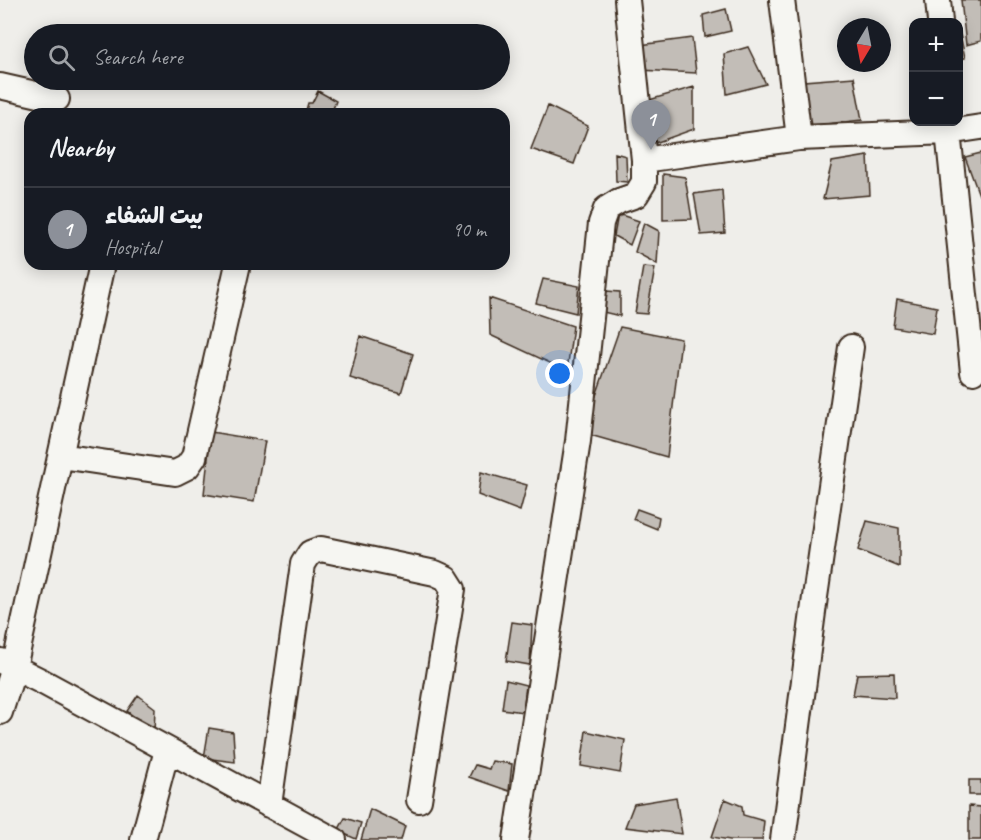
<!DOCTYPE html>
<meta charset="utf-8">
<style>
body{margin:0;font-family:Caveat,"Playpen Sans Arabic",sans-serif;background:#242831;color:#f1f3f6}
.controls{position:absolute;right:18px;top:18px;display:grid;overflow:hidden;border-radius:12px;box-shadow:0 3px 15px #0003}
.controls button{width:54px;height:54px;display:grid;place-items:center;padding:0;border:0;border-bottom:2px solid #363941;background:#171b24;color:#f1f3f6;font:30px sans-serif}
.compass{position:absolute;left:837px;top:18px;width:54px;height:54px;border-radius:50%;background:#171b24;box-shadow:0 3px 15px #0003;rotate:190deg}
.you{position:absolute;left:560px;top:374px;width:21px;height:21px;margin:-15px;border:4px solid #fff;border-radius:50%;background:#1a73e8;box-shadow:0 0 0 9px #1a73e833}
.badge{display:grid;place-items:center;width:39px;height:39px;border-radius:50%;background:#8c9099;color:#fff;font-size:20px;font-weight:700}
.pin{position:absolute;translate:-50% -50px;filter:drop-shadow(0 2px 3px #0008)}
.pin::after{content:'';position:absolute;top:32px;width:21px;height:18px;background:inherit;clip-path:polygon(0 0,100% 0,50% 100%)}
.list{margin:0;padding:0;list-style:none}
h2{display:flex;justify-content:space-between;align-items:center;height:78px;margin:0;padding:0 24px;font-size:26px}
h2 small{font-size:20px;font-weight:400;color:#9ea1a6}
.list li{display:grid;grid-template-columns:39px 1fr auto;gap:18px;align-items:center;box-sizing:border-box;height:84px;padding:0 24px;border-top:2px solid #363941}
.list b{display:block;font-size:22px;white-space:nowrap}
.list p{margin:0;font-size:20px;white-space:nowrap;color:#9ea1a6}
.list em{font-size:20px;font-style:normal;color:#9ea1a6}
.icon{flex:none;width:33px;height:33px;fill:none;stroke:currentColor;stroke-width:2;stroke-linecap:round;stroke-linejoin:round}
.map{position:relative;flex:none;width:981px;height:840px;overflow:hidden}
.search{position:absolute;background:#171b24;box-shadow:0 3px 15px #0003;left:24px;top:24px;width:486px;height:66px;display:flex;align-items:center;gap:15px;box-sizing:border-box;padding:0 21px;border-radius:33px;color:#9ea1a6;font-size:22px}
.panel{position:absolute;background:#171b24;box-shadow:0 3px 15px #0003;left:24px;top:108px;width:486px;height:162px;border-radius:18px}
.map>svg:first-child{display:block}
.building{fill:#c2bdb7;stroke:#3b2a1e;stroke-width:1.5}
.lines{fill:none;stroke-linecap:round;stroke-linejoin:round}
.minor-casing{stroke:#3b2a1e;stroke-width:28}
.minor{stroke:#f6f6f2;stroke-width:24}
</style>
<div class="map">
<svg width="981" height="840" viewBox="0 0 981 840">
<rect width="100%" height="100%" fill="#efeeea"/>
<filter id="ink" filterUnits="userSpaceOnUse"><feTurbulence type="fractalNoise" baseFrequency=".0167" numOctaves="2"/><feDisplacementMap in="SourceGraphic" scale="12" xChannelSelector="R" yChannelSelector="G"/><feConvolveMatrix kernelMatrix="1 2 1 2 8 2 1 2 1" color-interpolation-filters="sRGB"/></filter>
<g filter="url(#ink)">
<path class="building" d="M961 0H981V41L966 45Z
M726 9 731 31 705 37 703 15Z
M959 29 965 58 958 60V29Z
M692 38 696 73 640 70V45Z
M748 47 766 84 727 94 724 54Z
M854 77 862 120 807 126 804 81Z
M694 87V129L655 143 649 100Z
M318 91 336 101 331 114H305L308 103H312Z
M548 106 588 126 574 164 531 149Z
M615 153 626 156 627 182 616 181Z
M981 153V194L979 195 965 157Z
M868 156 870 195 823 199 832 162Z
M663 174 685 177 692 219 663 220Z
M722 190 725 233 701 235 694 194Z
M618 214 639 221 630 245 614 236Z
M644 223 659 231 657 264 635 252Z
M643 267 655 268 647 314 635 313Z
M543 279 579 286 576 313 536 303Z
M606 291 620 292V316L603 312Z
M489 298 573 326 567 371 490 335Z
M897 299 937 307 933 334 893 327Z
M620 327 681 339 667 457 583 433Z
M360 336 413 354 401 393 350 378Z
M211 432 265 441 254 502 204 494Z
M481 472 527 485 520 511 478 495Z
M637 509 659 517 657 529 633 519Z
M867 521 899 528V567L858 550Z
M512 622 532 625 530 665 506 661Z
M894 673 895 698 853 695 857 674Z
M506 680 526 685 523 712 502 709Z
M138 695 155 708 154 733 127 711Z
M209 728 233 732 235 762 204 758Z
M586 731 625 740 620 773 581 766Z
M492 761 512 764 509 791 469 777 475 765 489 769Z
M969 780H981V795H969Z
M676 797 682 834 625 827 634 804Z
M725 799 742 806 743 815 764 821 762 840H730L712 837Z
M969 806 981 807V840H969Z
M370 809 405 826 401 840H361Z
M345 818 361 823 356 839 338 831Z"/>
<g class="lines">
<defs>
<path id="minor" d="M782 0 799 138
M938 0 940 22
M0 86 57 99
M947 122 973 372
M644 160 799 138 948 132 981 127
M61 456 175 473 187 467 194 457 238 264
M1 661 43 682 334 840
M0 712 14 668 102 264
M269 805 303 564 310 553 321 549 435 573 446 578 453 589 419 800
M143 840 167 750
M516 840 578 441 601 223 606 209 619 201 636 195 644 182V160L627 0
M783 840 815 597 851 347"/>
</defs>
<use href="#minor" class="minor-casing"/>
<use href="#minor" class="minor"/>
</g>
</g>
</svg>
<div class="controls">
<button>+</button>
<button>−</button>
</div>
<svg class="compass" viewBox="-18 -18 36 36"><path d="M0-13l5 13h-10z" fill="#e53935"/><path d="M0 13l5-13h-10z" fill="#9ea1a6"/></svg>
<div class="you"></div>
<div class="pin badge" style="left:651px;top:150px">1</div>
<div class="search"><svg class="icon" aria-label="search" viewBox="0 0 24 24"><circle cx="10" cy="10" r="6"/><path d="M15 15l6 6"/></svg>Search here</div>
<section class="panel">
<h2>Nearby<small></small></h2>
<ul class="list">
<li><span class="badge">1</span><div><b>بيت الشفاء</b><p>Hospital</p></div><em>90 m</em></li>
</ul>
</section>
</div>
